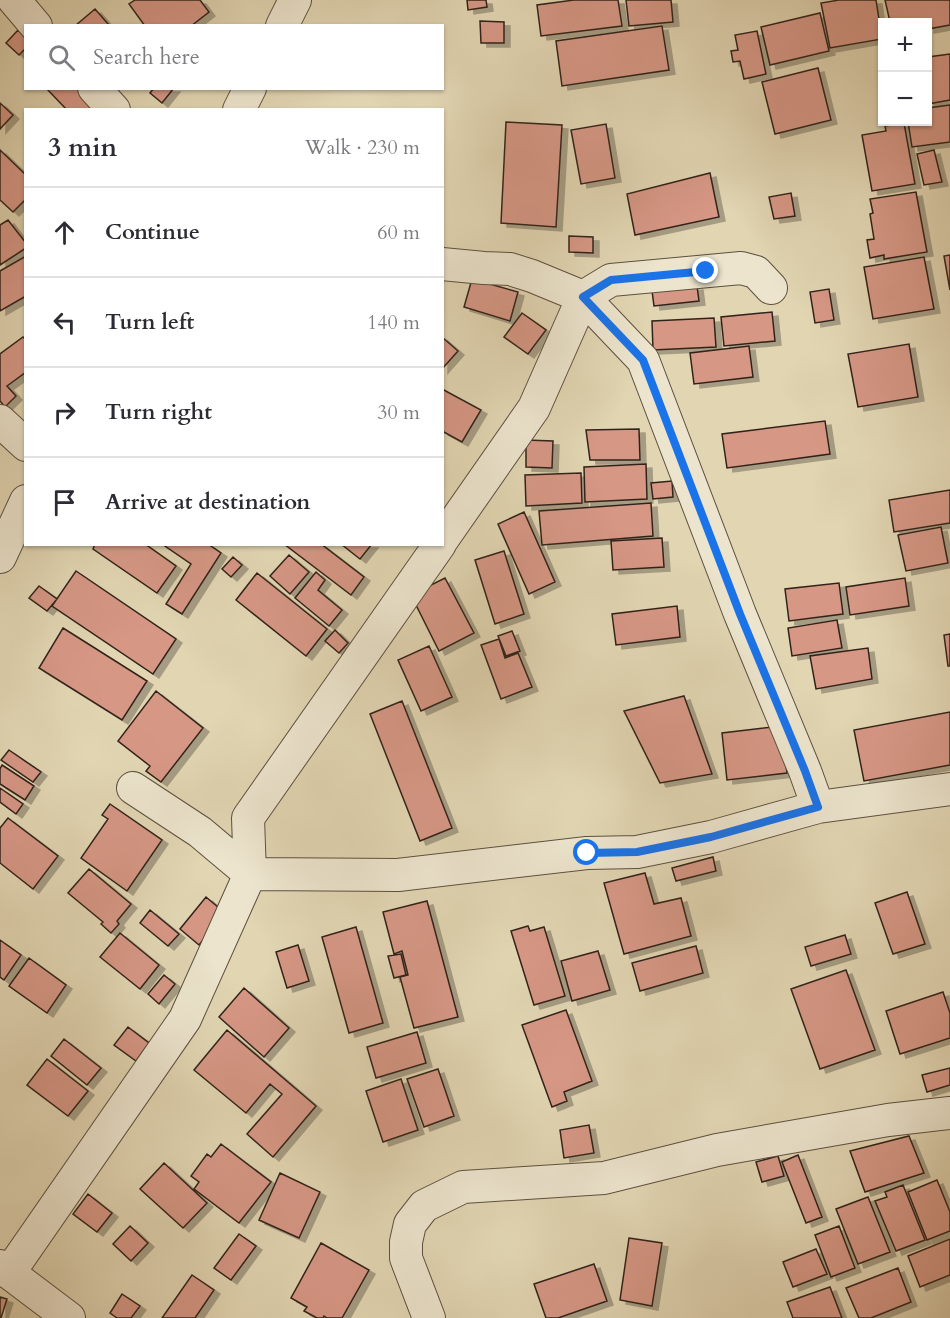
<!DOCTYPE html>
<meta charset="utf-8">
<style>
body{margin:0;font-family:Cardo,serif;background:#f7f7f7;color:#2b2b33}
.controls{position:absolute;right:18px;top:18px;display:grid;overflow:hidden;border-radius:0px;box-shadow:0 2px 4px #0004}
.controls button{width:54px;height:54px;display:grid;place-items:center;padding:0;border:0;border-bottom:2px solid #e1e1e2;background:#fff;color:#2b2b33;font:30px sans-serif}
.stop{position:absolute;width:18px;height:18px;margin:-14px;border:4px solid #1a73e8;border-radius:50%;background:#fff}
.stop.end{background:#1a73e8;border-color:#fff;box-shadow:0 2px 6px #0008}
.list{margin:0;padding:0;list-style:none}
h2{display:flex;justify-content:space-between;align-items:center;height:78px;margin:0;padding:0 24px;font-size:26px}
h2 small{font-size:20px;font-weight:400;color:#7c7c81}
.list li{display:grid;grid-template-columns:39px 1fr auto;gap:18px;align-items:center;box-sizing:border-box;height:90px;padding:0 24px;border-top:2px solid #e1e1e2}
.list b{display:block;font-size:22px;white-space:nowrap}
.list em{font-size:20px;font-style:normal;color:#7c7c81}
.icon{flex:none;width:33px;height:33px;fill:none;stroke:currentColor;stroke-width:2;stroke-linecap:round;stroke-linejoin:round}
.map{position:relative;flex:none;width:950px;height:1318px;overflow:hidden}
.search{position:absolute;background:#fff;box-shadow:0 2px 4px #0004;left:24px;top:24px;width:420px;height:66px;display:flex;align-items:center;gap:15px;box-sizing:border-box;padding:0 21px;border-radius:0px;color:#7c7c81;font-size:22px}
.panel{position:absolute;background:#fff;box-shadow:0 2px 4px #0004;left:24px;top:108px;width:420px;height:438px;border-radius:0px}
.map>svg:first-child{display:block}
.building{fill:#d69785;stroke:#31231a;stroke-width:1.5;filter:url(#shadow)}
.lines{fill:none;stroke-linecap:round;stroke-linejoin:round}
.minor-casing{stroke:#5d5040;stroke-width:34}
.minor{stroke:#ece4cd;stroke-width:32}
.route{stroke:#1a73e8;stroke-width:8}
</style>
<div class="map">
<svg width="950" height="1318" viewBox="0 0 950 1318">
<defs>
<filter id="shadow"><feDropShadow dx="6" dy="4" stdDeviation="0" flood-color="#0004"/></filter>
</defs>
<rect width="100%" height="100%" fill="#e1d5b2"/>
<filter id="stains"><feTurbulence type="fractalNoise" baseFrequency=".00333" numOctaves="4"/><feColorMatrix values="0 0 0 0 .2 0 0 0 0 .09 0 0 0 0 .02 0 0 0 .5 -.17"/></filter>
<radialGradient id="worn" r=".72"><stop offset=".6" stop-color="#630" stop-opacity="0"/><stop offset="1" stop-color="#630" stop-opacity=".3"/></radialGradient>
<path class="building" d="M135 0H200L209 12 191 26H145L129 4Z
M467 0H486L487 7 468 10Z
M574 0H618L622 26 541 36 537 5Z
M626 0H671L673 22 629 26Z
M839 0H876L882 39 830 48 821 3Z
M885 0H950V25L928 29V22H890Z
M95 9 109 25 75 26Z
M820 13 829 51 770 65 761 27Z
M480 21 504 22V43H481Z
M662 26 669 70 562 86 556 41Z
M18 30 26 37V48L19 55 6 43Z
M757 31 766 74 744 79 740 61 733 62 731 51 738 50 735 35Z
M950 54V100L928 104V57Z
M818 68 831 120 775 134 762 82Z
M46 88H80L98 110H67Z
M154 88H174L162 103 150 93Z
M0 103 13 115 0 129Z
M950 105V142L912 147 908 122H928V108Z
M506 122 562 125 556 227 501 223Z
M904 123 915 184 872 191 862 135 886 131 885 126Z
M606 124 615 178 581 184 571 130Z
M0 150 26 175V199L13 212 0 200Z
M934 150 942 182 924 185 917 154Z
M710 173 719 217 635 235 627 194Z
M916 192 927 252 884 259V255L870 258 867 240 874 239 870 214 873 213 870 199Z
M791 193 795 216 774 219 769 197Z
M8 220 26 243V248L0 265V225Z
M569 236 593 237V253L569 252Z
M950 255V290L944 256Z
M26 256V296L0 311V271Z
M924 257 934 309 873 319 864 267Z
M472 279 518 292 510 321 464 307Z
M697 286 699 301 654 306 652 291Z
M829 289 834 320 815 323 810 292Z
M772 312 775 341 724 346 721 317Z
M522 313 546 330 528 354 504 337Z
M714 318 716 347 653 350 652 321Z
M23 337 26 340V372L7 386 16 396 5 407 0 401V354Z
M442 337 458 351 442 369Z
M909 344 918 397 858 407 848 354Z
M749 346 753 377 694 384 690 353Z
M442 389 481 410 462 442 442 431Z
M825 421 830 454 727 468 722 434Z
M639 429 640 460H590L586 430Z
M526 440 553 441 552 468 526 467Z
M646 464 647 499 585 502 584 467Z
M581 473 582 503 526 506 525 475Z
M672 481 673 497 653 499 651 483Z
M950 490V523L894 532 889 500Z
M651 503 653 536 542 545 539 511Z
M524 512 555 582 529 594 498 524Z
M941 527 948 563 906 571 898 535Z
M662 538 664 567 613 570 611 541Z
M95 544H145L176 566 157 593 93 549Z
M162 544H208L221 553 182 614 166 604 191 564Z
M284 544H321L364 577 351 595Z
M341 544H372L360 559Z
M504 551 524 614 495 624 475 560Z
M289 555 309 572 290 594 270 576Z
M233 557 242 565 231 577 222 569Z
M76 571 176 639 153 674 52 606Z
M316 572 325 580 318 590 342 610 329 626 295 598Z
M257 573 327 629 306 656 236 600Z
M445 578 474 633 439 651 411 595Z
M905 578 909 606 850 615 846 587Z
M839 583 843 614 789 621 785 589Z
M39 586 57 599 47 611 29 598Z
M677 606 680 637 616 645 612 614Z
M837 620 842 648 792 656 788 628Z
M63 628 147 681 122 720 39 668Z
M335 630 348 643 339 653 325 641Z
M512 631 520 651 506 656 498 636Z
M950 634V666H948L944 635Z
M499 639 505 658 518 653 532 687 501 699 481 645Z
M429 646 452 697 421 711 398 660Z
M868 648 872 679 816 689 810 656Z
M156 691 203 728 161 782 146 771 150 766 118 741Z
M684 696 712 774 660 783 624 711Z
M402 701 452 828 420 841 370 714Z
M950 712V765L864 781 854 730Z
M781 726 787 773 727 780 722 733Z
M9 750 41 772 33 782 1 760Z
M2 765 34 786 25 800 0 784V769Z
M0 788 23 804 16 814 0 802Z
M110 804 162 840 127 891 81 858 108 819 102 815Z
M8 818 58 856 33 889 0 863V828Z
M713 857 716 871 676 881 672 868Z
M89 869 131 904 117 921 119 924 111 933 101 924 103 922 68 893Z
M645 873 654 904 681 898 691 936 624 954 604 883Z
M907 892 925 944 893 954 875 903Z
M206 897 225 913 199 945 180 929Z
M427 901 458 1017 414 1028 400 977 408 975 402 951 394 954 383 912Z
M150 910 179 934 168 946 140 923Z
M528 926 530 931 544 927 565 996 534 1005 511 931Z
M356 927 383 1023 349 1033 322 937Z
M120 933 159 965 140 989 100 957Z
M845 935 851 954 811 966 805 947Z
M0 940 21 955 4 980 0 977Z
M298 945 309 981 287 988 276 952Z
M696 946 703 973 640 991 632 963Z
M598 951 610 990 572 1001 561 961Z
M401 954 406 975 394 978 388 956Z
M29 958 66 985 47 1013 9 986Z
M846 970 875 1050 820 1069 791 989Z
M164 975 175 984 159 1004 148 994Z
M244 988 289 1028 264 1057 219 1017Z
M943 992 950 1013V1038L900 1054 886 1011Z
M566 1010 592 1081 564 1092 567 1101 552 1107 522 1025Z
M128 1027 149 1043 136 1061 114 1045Z
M227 1030 316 1106 273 1157 247 1134 282 1094 270 1084 246 1113 194 1070Z
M417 1032 426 1063 376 1078 367 1047Z
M64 1039 101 1068 87 1085 51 1056Z
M47 1059 88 1091 68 1116 27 1085Z
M950 1068V1085L927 1092 922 1075Z
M438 1069 454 1116 424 1127 407 1079Z
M401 1079 418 1130 383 1142 366 1091Z
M589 1125 594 1153 564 1158 560 1130Z
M909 1136 924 1173 865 1192 850 1151Z
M221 1144 271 1182 239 1223 194 1189 199 1182 191 1176 207 1154 211 1157Z
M798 1155 822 1217 806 1223 782 1162Z
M778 1156 784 1176 762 1182 756 1162Z
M164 1163 207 1203 183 1228 140 1189Z
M280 1173 320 1192 299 1238 259 1220Z
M937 1180 950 1212V1231L927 1240 908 1192Z
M903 1185 925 1240 896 1251 875 1201 887 1197 885 1192Z
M88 1194 112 1213 97 1232 73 1214Z
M868 1197 890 1252 858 1264 836 1209Z
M130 1226 148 1243 131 1261 113 1244Z
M839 1226 855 1268 831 1277 815 1235Z
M239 1234 256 1246 231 1280 214 1268Z
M629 1238 662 1243 652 1306 620 1300Z
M950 1239V1275L920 1287 908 1256Z
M321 1243 369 1270 342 1318H327L324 1316 323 1318H317L304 1311 307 1307 291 1298Z
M816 1249 827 1274 793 1287 783 1262Z
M594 1264 607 1301 558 1318H546L534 1284Z
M898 1268 911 1302 871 1318H859L846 1288Z
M192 1275 214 1290 195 1318H162Z
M830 1287 842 1318H793L787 1302Z
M122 1294 140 1306 131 1318H117L110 1313Z
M0 1297 7 1299 1 1318H0Z"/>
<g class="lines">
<defs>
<path id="minor" d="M14 0 36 26
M282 26 295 0
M94 88 114 110
M239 110 250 88
M442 264 484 268 510 269 532 276 583 297 643 360 740 614 805 771 818 807
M0 421 26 445
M442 540 534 408 583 297 611 280 741 268 756 272 771 288
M0 557 26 501
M133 788 200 832 250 874 398 875 587 853 637 852 711 837 818 807 950 789
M0 1266 69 1318
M9 1273 185 1019 250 874 248 818 440 544
M429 1318 406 1258V1242L410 1224 424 1206 463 1187 604 1178 717 1150 888 1120 950 1113"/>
</defs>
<use href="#minor" class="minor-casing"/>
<use href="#minor" class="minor"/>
</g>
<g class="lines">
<path class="route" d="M587 853 637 852 711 837 818 807 805 771 740 614 643 360 583 297 611 280 706 271"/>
</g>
<rect width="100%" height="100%" filter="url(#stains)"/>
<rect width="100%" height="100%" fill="url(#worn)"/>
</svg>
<div class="controls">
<button>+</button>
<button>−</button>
</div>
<div class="stop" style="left:587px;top:853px"></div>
<div class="stop end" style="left:706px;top:271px"></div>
<div class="search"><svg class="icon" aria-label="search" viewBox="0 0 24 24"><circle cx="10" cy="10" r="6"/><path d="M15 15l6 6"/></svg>Search here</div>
<section class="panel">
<h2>3 min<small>Walk · 230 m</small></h2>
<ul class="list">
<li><svg class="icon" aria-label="ahead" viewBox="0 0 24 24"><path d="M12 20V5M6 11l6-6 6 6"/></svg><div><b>Continue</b></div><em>60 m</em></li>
<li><svg class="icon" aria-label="left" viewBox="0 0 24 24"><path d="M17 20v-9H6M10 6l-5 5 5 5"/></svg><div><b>Turn left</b></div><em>140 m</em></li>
<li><svg class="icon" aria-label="right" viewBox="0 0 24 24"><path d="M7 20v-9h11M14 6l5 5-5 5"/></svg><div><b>Turn right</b></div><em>30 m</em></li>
<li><svg class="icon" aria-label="arrive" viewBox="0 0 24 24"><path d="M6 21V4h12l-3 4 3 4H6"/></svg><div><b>Arrive at destination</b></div></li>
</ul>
</section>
</div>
